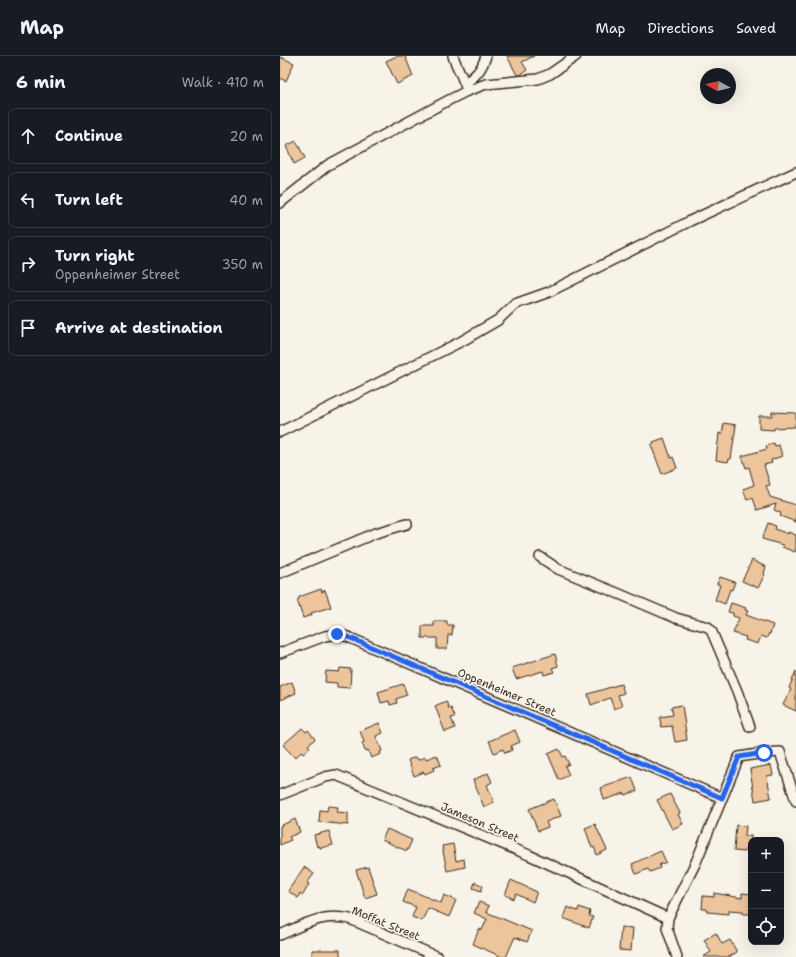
<!DOCTYPE html>
<meta charset="utf-8">
<style>
body{margin:0;font-family:"Shantell Sans",sans-serif;background:#20242c;color:#f1f3f6}
.controls{position:absolute;right:12px;bottom:12px;display:grid;overflow:hidden;border-radius:8px;box-shadow:0 4px 16px #0002}
.controls button{width:36px;height:36px;display:grid;place-items:center;padding:0;border:0;border-bottom:1px solid #363941;background:#171b24;color:#f1f3f6;font:20px sans-serif}
.compass{position:absolute;left:420px;top:12px;width:36px;height:36px;border-radius:50%;background:#171b24;box-shadow:0 4px 16px #0002;rotate:278deg}
.stop{position:absolute;width:12px;height:12px;margin:-9px;border:3px solid #2563eb;border-radius:50%;background:#fff}
.stop.end{background:#2563eb;border-color:#fff;box-shadow:0 1px 4px #0008}
.list{margin:0;padding:0;list-style:none}
h2{display:flex;justify-content:space-between;align-items:center;height:52px;margin:0;padding:0 16px;font-size:17px}
h2 small{font-size:13px;font-weight:400;color:#9ea1a6}
.list li{display:grid;grid-template-columns:26px 1fr auto;gap:12px;align-items:center;box-sizing:border-box;height:56px;margin:0 8px 8px;padding:0 8px;border:1px solid #363941;border-radius:8px}
.list b{display:block;font-size:15px;white-space:nowrap}
.list p{margin:0;font-size:13px;white-space:nowrap;color:#9ea1a6}
.list em{font-size:13px;font-style:normal;color:#9ea1a6}
.icon{flex:none;width:22px;height:22px;fill:none;stroke:currentColor;stroke-width:2;stroke-linecap:round;stroke-linejoin:round}
.map{position:relative;flex:none;width:516px;height:901px;overflow:hidden}
header{display:flex;align-items:center;gap:24px;box-sizing:border-box;height:56px;padding:0 20px;background:#171b24;border-bottom:1px solid #363941}
header strong{font-size:19px}
nav{display:flex;gap:22px;margin-inline-start:auto;font-size:14px}
main{display:flex}
aside{flex:1;background:#171b24}
.map>svg:first-child{display:block}
.building{fill:#ecc59c;stroke:#3b2a1e}
.lines{fill:none;stroke-linecap:round;stroke-linejoin:round}
.street-casing{stroke:#3b2a1e;stroke-width:12}
.street{stroke:#f7f3e8;stroke-width:9}
.route{stroke:#2563eb;stroke-width:5}
.labels{text-anchor:middle;stroke-width:3.5;stroke-linejoin:round;paint-order:stroke}
.street-label{font-size:11px;fill:#3b2a1e;stroke:#f7f3e8}
</style>
<header>
<strong>Map</strong>
<nav><a>Map</a><a>Directions</a><a>Saved</a></nav>
</header>
<main>
<aside>
<h2>6 min<small>Walk · 410 m</small></h2>
<ul class="list">
<li><svg class="icon" aria-label="ahead" viewBox="0 0 24 24"><path d="M12 20V5M6 11l6-6 6 6"/></svg><div><b>Continue</b></div><em>20 m</em></li>
<li><svg class="icon" aria-label="left" viewBox="0 0 24 24"><path d="M17 20v-9H6M10 6l-5 5 5 5"/></svg><div><b>Turn left</b></div><em>40 m</em></li>
<li><svg class="icon" aria-label="right" viewBox="0 0 24 24"><path d="M7 20v-9h11M14 6l5 5-5 5"/></svg><div><b>Turn right</b><p>Oppenheimer Street</p></div><em>350 m</em></li>
<li><svg class="icon" aria-label="arrive" viewBox="0 0 24 24"><path d="M6 21V4h12l-3 4 3 4H6"/></svg><div><b>Arrive at destination</b></div></li>
</ul>
</aside>
<div class="map">
<svg width="516" height="901" viewBox="0 0 516 901">
<rect width="100%" height="100%" fill="#f7f3e8"/>
<filter id="ink" filterUnits="userSpaceOnUse"><feTurbulence type="fractalNoise" baseFrequency=".025" numOctaves="2"/><feDisplacementMap in="SourceGraphic" scale="8" xChannelSelector="R" yChannelSelector="G"/><feConvolveMatrix kernelMatrix="1 2 1 2 8 2 1 2 1" color-interpolation-filters="sRGB"/></filter>
<g filter="url(#ink)">
<path class="building" d="M117 0H125L133 20 117 28 106 5Z
M227 0H254L242 6 247 14 240 19H237Z
M0 1 14 7 6 25 0 22Z
M16 85 25 102 14 108 6 90Z
M492 356 516 357V368H515V371L494 372V374L479 373V360H492Z
M444 367 456 369 451 403H449L448 406 436 404 439 377 442 378Z
M384 382 391 402 393 401 397 412 382 418 371 389 374 387 373 386Z
M494 387 495 390 499 389 502 400 491 404 492 407 484 409 490 429 486 430 490 441 516 449V466L500 460 501 457 494 454 496 448 477 454 473 442 467 444 463 433 474 429 469 411 466 412 462 400 487 393 486 390Z
M488 467 496 470 495 473 508 478V476L516 479V492L515 496 502 491 503 489 482 483Z
M472 504 486 511 484 517 485 518 478 532 462 525Z
M440 521 455 526 452 534 450 533 445 548 435 544 440 529 437 528Z
M41 533 42 536 45 534 51 551 31 557 32 559 23 562 17 544 19 543V541Z
M451 547 466 552 465 554 468 555 466 559 493 569 490 578 489 577 487 582 481 580 478 588 465 584 466 581 453 577 459 562 453 560V557L448 556Z
M154 565H167V569H173L172 579H168L167 593H157V582H142V570H154Z
M275 598 278 610 272 612 274 616 264 619 263 615 236 623 232 612Z
M60 612 71 613 70 632 57 631V627L45 626 46 615 59 616Z
M516 615V655L503 649 511 633 509 632Z
M12 626 16 637 0 644V631Z
M123 628 127 639 116 643 117 647 110 649 109 645 101 647 98 636Z
M341 628 344 637 338 639 342 650 334 653 330 642 311 649 308 638Z
M166 645 169 653 171 652 175 661 171 662 175 672 165 676 155 650Z
M402 649 407 684 395 686 392 670 381 671 380 661 393 659 391 651Z
M99 667 103 677 96 680 102 695 100 696 101 698 91 702 88 694 85 695 82 687 84 686 80 675Z
M22 672 26 676 28 674 35 683 28 689 30 692 23 698 21 696 15 702 3 689Z
M235 674 240 686 231 690 232 694 225 697 223 693 214 697 209 685Z
M279 693 283 701 285 700 289 708 285 710 289 719 279 724 268 698Z
M157 699 161 709 153 712 154 714 145 718 144 716 134 720 128 704 136 701 138 704 145 701 146 703Z
M491 709 493 719 487 720 491 742 475 745 470 713Z
M208 717 212 726 207 729 214 746 204 751 193 724Z
M352 721 357 735 345 739V737L324 744 321 732Z
M390 738 400 757 398 758 403 768 392 773 377 744Z
M274 743 281 760 266 766 268 771 258 775 249 753Z
M48 750 58 751 57 756 68 757V769L39 766 40 754 47 755Z
M15 763 20 776 9 781 11 784 0 789V770Z
M315 768 327 794 317 799 314 791 312 792 305 772Z
M456 769 466 770 465 780H471V794L465 793V796L454 795Z
M107 773 132 784 127 795 102 784Z
M49 775 53 789 40 792V790L37 791 34 779Z
M173 788 176 805 184 803 185 811 167 815 162 790Z
M381 795 386 806 379 809 380 812 370 816 368 813 356 818 352 808Z
M24 811 34 818 27 827 29 828 23 839 20 837 18 842 8 835Z
M88 811 97 838 85 842 76 814Z
M231 824 257 836 253 846 236 838 234 843 225 839Z
M195 826 203 830 201 835 193 832Z
M128 833 161 847 164 839 176 844 169 861 148 852 142 865 132 861 136 851 123 846Z
M434 837 462 842V837L471 838 470 858H463V855L449 854V858L427 856V853H422L423 840 434 841Z
M199 846 209 850 206 856 252 875 247 886 235 881 226 901H222L193 888 199 873 202 874 207 863 194 857Z
M287 851 298 855 299 851 310 855 309 860 313 861 309 872 283 862Z
M341 871 353 872 351 895 339 894Z
M436 877 442 888 450 884 457 896 449 901H423L431 896 424 884Z
M32 894H60V901H32Z"/>
<g class="lines">
<defs>
<path id="street" d="M173 0C177 12 184 23 187 35
M185 27C196 20 202 13 206 0
M0 147 48 109 169 44 187 35 206 28 258 23 270 18 296 0
M0 376 182 285 218 264 235 248 269 236 410 165 516 116
M260 501 278 513 337 537 396 562 428 571 431 574 457 635 470 671
M0 517 96 477 127 468
M0 597 45 580 57 578 68 581 442 742
M0 739 45 721 56 719 249 799 388 862
M0 879C25 868 42 857 70 863L158 901
M397 901 387 872 388 862 416 806 459 701 484 697 500 696 516 745"/>
</defs>
<use href="#street" class="street-casing"/>
<use href="#street" class="street"/>
</g>
</g>
<g class="lines" filter="url(#ink)">
<path class="route" d="M57 578 68 581 442 742 459 701 484 697"/>
</g>
<g class="labels">
<g class="street-label">
<text transform="translate(227 636) rotate(23)" y="4">Oppenheimer Street</text>
<text transform="translate(200 766) rotate(23)" y="4">Jameson Street</text>
<text transform="translate(106 867) rotate(22)" y="4">Moffat Street</text>
</g>
</g>
</svg>
<div class="controls">
<button>+</button>
<button>−</button>
<button><svg class="icon" aria-label="locate" viewBox="0 0 24 24"><circle cx="12" cy="12" r="6"/><path d="M12 2v4M12 18v4M2 12h4M18 12h4"/></svg></button>
</div>
<svg class="compass" viewBox="-18 -18 36 36"><path d="M0-13l5 13h-10z" fill="#e53935"/><path d="M0 13l5-13h-10z" fill="#9ea1a6"/></svg>
<div class="stop" style="left:484px;top:697px"></div>
<div class="stop end" style="left:57px;top:578px"></div>
</div>
</main>
